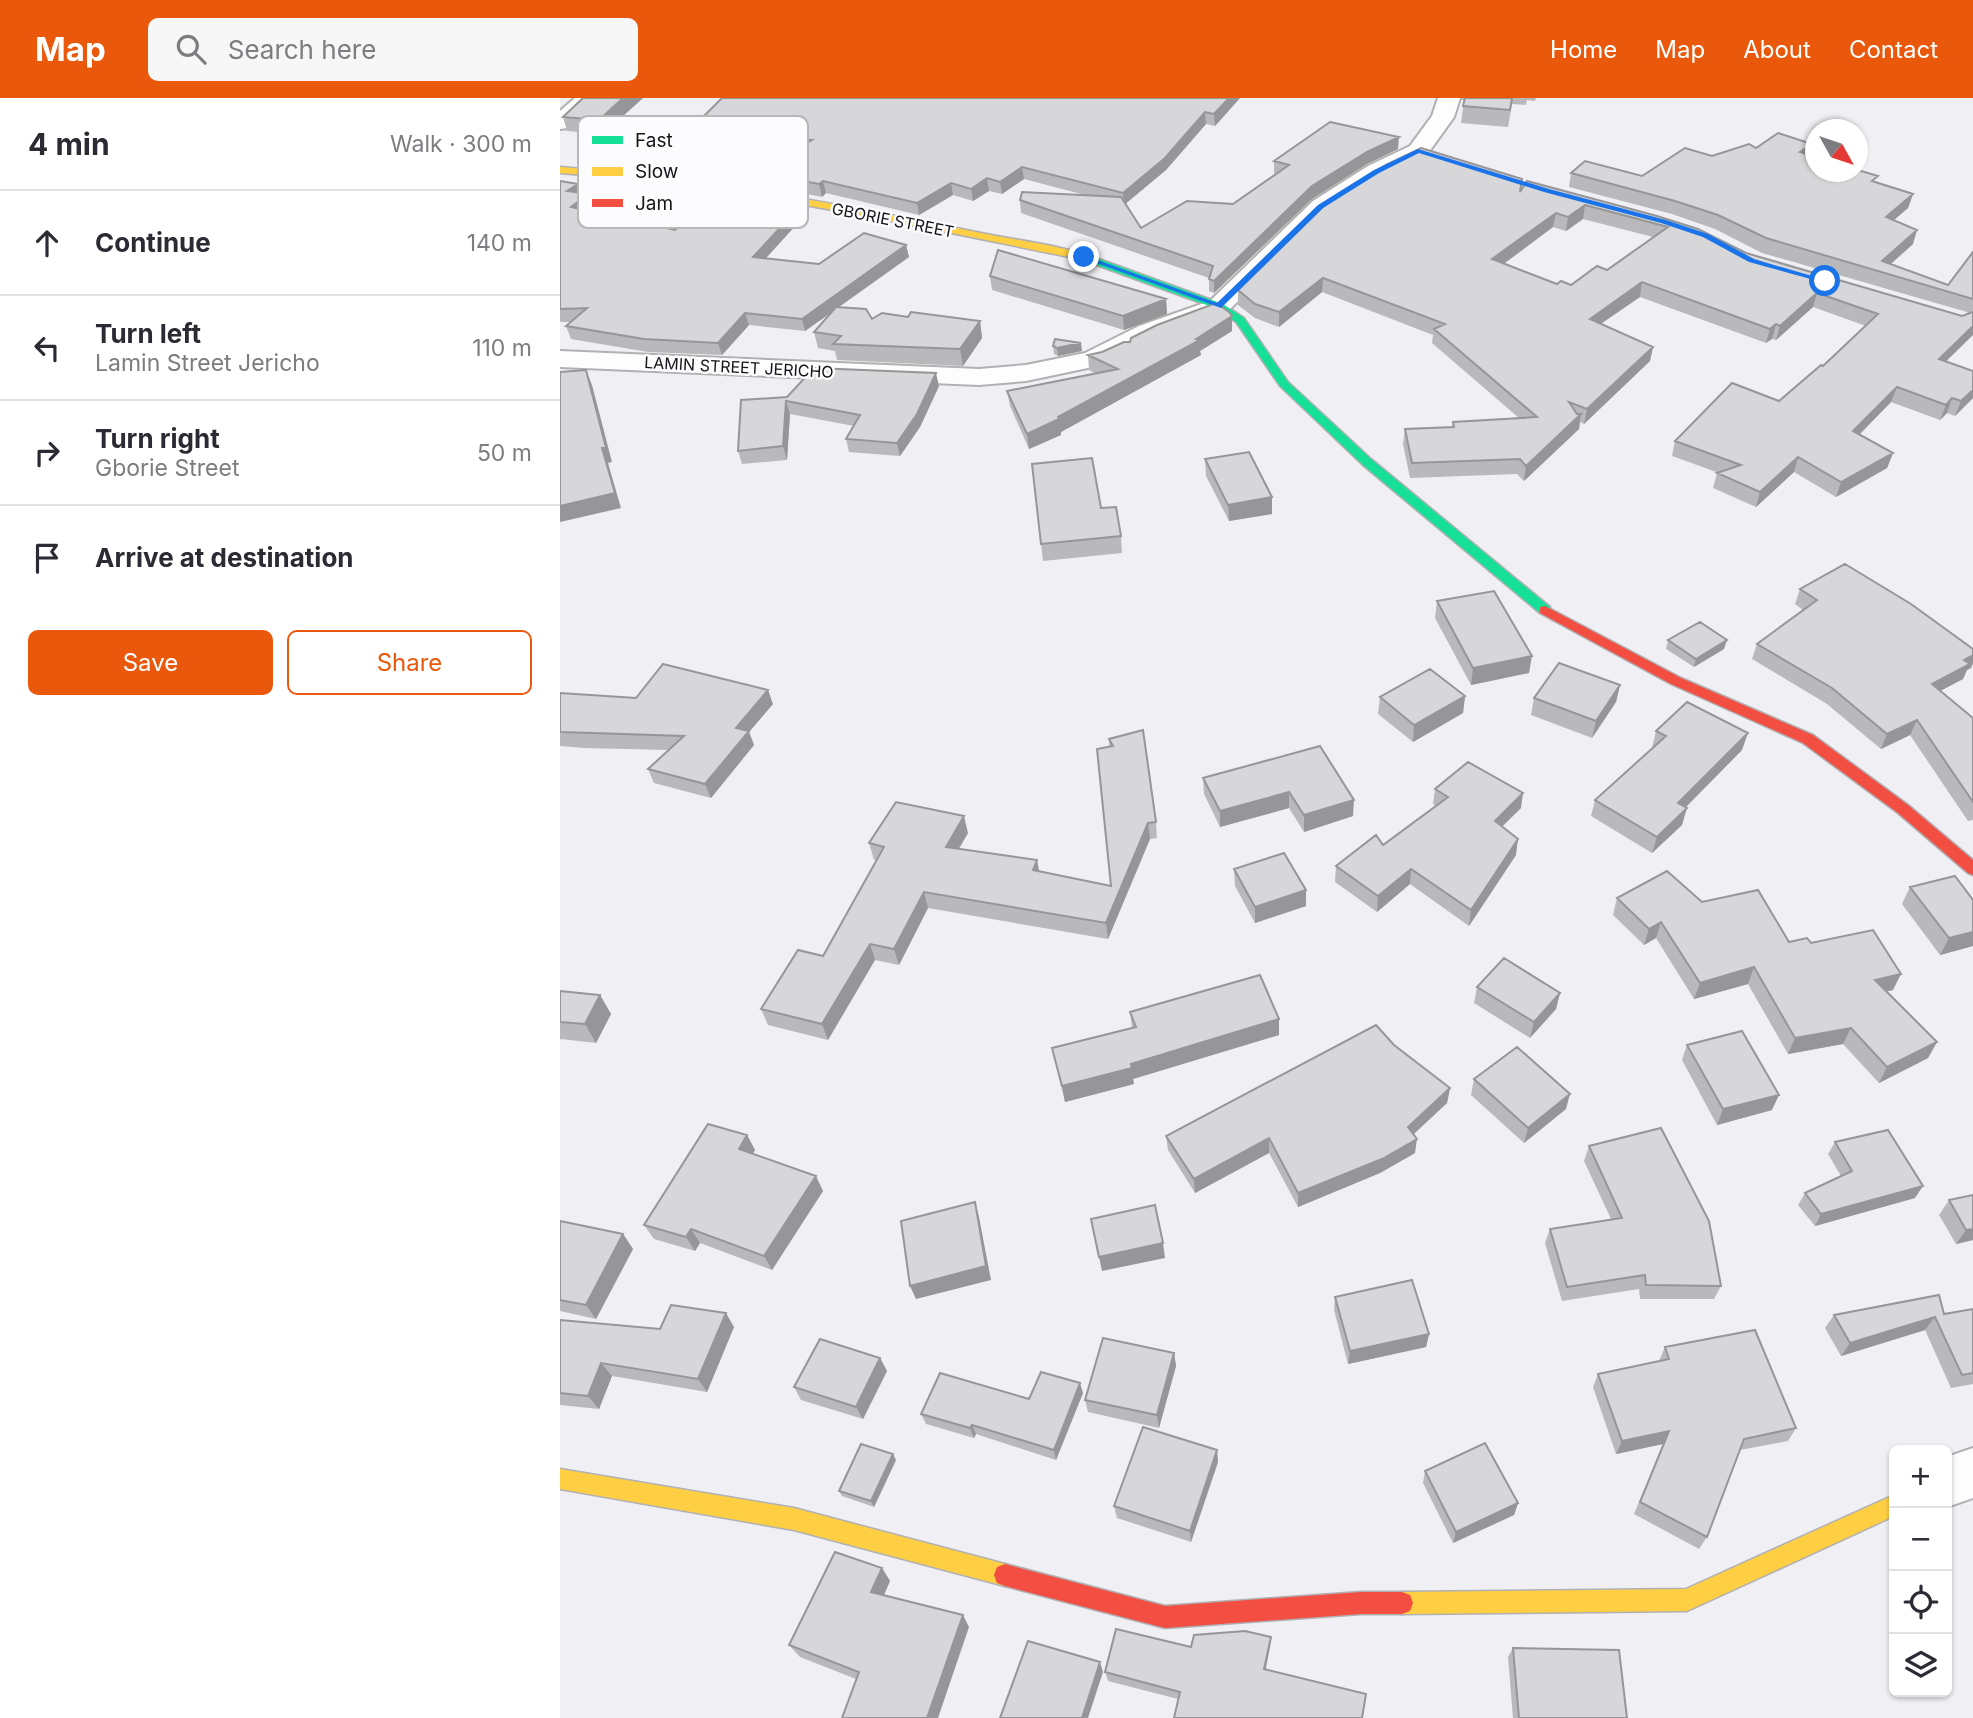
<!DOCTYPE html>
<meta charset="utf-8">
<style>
body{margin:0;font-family:Inter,sans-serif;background:#f7f7f7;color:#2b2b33}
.controls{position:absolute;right:21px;bottom:21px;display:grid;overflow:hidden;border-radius:10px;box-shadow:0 2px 5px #0004}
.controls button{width:63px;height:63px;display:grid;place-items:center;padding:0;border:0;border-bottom:2px solid #e1e1e2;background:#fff;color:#2b2b33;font:35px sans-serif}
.compass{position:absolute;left:1245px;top:21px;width:63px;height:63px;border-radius:50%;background:#fff;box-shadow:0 2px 5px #0004;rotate:130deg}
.stop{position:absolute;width:21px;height:21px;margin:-16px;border:5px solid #1a73e8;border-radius:50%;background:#fff}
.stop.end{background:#1a73e8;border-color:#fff;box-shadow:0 2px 7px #0008}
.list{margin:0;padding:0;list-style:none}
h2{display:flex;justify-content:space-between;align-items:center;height:91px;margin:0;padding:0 28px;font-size:30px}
h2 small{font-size:23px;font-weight:400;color:#7c7c81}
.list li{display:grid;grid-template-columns:46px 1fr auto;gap:21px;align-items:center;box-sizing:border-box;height:105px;padding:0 28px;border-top:2px solid #e1e1e2}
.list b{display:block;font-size:26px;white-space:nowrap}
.list p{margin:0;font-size:23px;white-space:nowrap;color:#7c7c81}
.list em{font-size:23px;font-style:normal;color:#7c7c81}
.actions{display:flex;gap:14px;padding:21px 28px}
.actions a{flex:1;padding:16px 0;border:2px solid #ea580c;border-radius:10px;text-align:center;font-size:24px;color:#ea580c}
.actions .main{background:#ea580c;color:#fff}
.icon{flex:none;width:38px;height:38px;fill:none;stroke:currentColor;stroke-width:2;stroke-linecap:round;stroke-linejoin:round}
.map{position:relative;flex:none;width:1413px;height:1620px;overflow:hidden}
header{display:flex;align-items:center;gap:42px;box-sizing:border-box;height:98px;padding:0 35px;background:#ea580c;color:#fff}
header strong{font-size:33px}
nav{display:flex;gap:38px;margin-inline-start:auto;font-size:24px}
.search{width:490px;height:63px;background:#f7f7f7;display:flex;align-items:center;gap:18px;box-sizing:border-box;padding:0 24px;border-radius:10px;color:#7c7c81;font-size:26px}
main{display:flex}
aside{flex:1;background:#fff}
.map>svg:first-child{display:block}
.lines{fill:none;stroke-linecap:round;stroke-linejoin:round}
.street-casing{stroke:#b1b1b4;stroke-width:4}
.fast-casing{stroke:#b1b1b4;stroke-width:3}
.slow-casing{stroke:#b1b1b4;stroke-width:3}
.jam-casing{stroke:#b1b1b4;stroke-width:3}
.street{fill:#fdfdfd;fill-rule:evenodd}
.fast{fill:#16e098;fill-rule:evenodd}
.slow{fill:#ffcf43;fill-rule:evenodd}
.jam{fill:#f24e42;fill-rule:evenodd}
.wall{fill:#b9b9bb;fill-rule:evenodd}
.shaded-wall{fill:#969699}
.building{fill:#d7d7da;stroke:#969699;stroke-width:2;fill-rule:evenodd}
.route{fill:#1a73e8}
.labels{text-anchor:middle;stroke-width:5;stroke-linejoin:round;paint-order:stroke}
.far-street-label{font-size:16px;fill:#141517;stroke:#fcfcff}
.key{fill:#fcfcff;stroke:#b6b7b9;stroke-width:2}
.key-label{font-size:19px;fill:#141517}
</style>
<header>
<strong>Map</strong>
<div class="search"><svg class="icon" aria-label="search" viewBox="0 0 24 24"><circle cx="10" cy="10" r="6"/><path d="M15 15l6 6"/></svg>Search here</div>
<nav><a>Home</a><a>Map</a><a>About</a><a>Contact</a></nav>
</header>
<main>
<aside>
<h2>4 min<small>Walk · 300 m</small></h2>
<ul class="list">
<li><svg class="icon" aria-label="ahead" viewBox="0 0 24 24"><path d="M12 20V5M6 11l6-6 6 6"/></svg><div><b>Continue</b></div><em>140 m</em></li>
<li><svg class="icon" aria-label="left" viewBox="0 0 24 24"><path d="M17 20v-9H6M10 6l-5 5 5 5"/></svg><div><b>Turn left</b><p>Lamin Street Jericho</p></div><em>110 m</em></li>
<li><svg class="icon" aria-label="right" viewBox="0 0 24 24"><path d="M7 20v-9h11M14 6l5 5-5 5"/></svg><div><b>Turn right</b><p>Gborie Street</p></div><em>50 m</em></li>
<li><svg class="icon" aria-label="arrive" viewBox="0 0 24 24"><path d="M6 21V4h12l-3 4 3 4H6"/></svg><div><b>Arrive at destination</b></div></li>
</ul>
<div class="actions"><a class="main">Save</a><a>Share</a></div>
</aside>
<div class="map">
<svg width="1413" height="1620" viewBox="0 0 1413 1620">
<rect width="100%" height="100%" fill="#f0f0f4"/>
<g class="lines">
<defs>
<path id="street" d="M15 0H38L8 30 0 31V13Z
M878 0H900L894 19 866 58 824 78 769 113 668 213 597 240 542 267 466 283 419 287 0 269V253L419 271 466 267 525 255 579 228 650 203 753 103 808 68 850 48 872 18Z
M1413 1350V1400L1387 1409V1359Z"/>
<path id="fast" d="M520 157H528L663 206 684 220 728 284 811 361 990 509V515H980L803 367 720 288 676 224 655 210 520 161Z"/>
<path id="slow" d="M0 69C146 80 288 108 431 137 451 141 516 150 529 159L524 162C350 127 177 88 0 75Z
M0 1371 234 1410 445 1466 453 1469 456 1477 453 1485 445 1488 234 1432 0 1391Z
M1334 1397V1418L1127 1513 842 1516 834 1513 831 1505 834 1497 842 1494 1126 1491Z"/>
<path id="jam" d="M985 508 1121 580 1253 637 1348 707 1413 762V777L1408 775 1338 715 1243 645 1111 586 980 515V509Z
M445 1466 605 1508 801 1494H842L850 1497 853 1505 850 1513 842 1516H801L605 1530 445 1488 437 1485 434 1477 437 1469Z"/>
</defs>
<use href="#street" class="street-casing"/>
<use href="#fast" class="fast-casing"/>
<use href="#slow" class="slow-casing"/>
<use href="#jam" class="jam-casing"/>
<use href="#street" class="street"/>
<use href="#fast" class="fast"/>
<use href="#slow" class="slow"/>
<use href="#jam" class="jam"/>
</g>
<path class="wall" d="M83 0 43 36 7 33 3 19Z
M162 0H680L655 28 646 26 606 72 565 106 581 130 673 106 716 76 714 75V63L838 51 807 66 752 101 654 195 649 193V180L461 115 460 102 525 97 464 81 442 96 429 93 413 103 393 97 359 117 266 95 262 99 197 86 194 74 234 52 134 43 131 31Z
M901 0H976L975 3 967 2 966 7 952 6 948 29 901 25 904 2H902Z
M1252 46 1249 57 1316 84 1353 96 1348 110 1334 122 1353 146 1330 166 1388 187 1413 154V237L1386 263 1413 273V300L1395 318 1387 315 1380 322 1331 304 1299 337 1333 355 1327 370 1276 399 1234 374 1196 409 1153 390 1157 375H1159L1112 358 1115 343 1219 303 1263 268 1306 228 1253 209 1216 242 1212 241 1206 245 1080 199 1041 226 1093 249 1090 263 1024 326 1020 324 1019 331 964 383 957 376 850 380 843 346 845 331 892 329 893 324 959 320 872 245 873 237 762 194 719 229 695 220 678 207V192L960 93 1097 118 1186 155 1402 218 1408 216 1407 214 1202 155 1155 131 1112 116 1009 89 1011 75 1082 78 1152 58 1196 50ZM1023 121 1093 139 1047 172 1011 187 997 186 944 166 993 129 1006 133Z
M0 83 21 95 32 108 26 112 115 132 247 115 206 160 259 166 346 147 349 159 279 209 312 221 348 219 420 223 422 240 403 268 277 262 275 253 258 250 254 234 271 215 245 233 189 227 162 257 88 254 11 241 6 228 11 224H0Z
M430 178 606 201 607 216 564 232 432 192Z
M672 218V233L640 253 641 257 501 334V337L469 351 450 308 447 293 536 276 529 272 528 257 542 254 570 244Z
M493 248 522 253 498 258 494 256Z
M379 288 360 329 340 358 289 354 286 341 294 328 230 316 227 362 182 366 178 353 227 299Z
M645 361 712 416 669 423 646 378Z
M541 410 561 438 562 455 483 463 481 446Z
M1240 491 1413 551V565L1411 570 1407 572 1403 581 1380 593 1413 620V722L1408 723 1350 637 1321 651 1267 606 1192 561 1197 546 1243 512 1235 506Z
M877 503 969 575 911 587 875 520Z
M1108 542 1164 551 1134 569 1106 551Z
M1060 587 1056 604 1032 640 971 617 974 600Z
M0 595 76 600 213 606 189 634 194 647 151 700 94 685 88 671 108 652 24 650 0 648Z
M905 598 903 615 853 644 818 616 820 599Z
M1096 633 1182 652 1126 709 1122 727 1092 755 1031 718 1035 702 1092 650Z
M549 641 596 724 597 740 590 741 548 841 368 810 339 867 315 862 268 942 208 927 201 911 263 858 317 762H314L309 745 408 735 399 751 479 773 551 788Z
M760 648 793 718 744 734 729 710 660 729 644 696 643 680Z
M875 691 961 710 942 729 956 757 909 828 850 786 817 814 775 784 776 768 823 747 876 708 873 706Z
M674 771 746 808 695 825 675 788Z
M1350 789 1413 802V848L1380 857 1342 806Z
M1057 800 1142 804 1229 844 1251 845 1333 892 1326 893 1377 944 1368 960 1319 985 1283 946 1228 956 1188 886 1134 901 1096 840 1084 847 1053 817Z
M917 889 1000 895 996 911 970 940 914 905Z
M0 893 40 897 51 916 36 945 1 941 0 942Z
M570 914 719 937 573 981 574 986 505 1004 492 950 572 930Z
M834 947 890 990 887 1005 854 1036 855 1055 820 1075 738 1109 709 1055 635 1095 608 1052 606 1038Z
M1127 947 1212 1012 1157 1027 1122 962Z
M914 981 1006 1011 964 1045 911 997Z
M187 1037 195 1052 193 1055 263 1093 212 1172 140 1145 135 1153 94 1141 84 1127Z
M1275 1044 1355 1100 1255 1128 1238 1107 1245 1095 1281 1078 1268 1056Z
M1029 1048 1161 1188 1154 1201H1080L1079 1191 1002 1203 985 1145 990 1131 1051 1121 1024 1063Z
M1389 1102 1413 1142 1396 1146 1379 1117Z
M0 1123 63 1136 73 1151 36 1221 0 1213Z
M775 1199 869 1236 866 1249 788 1266 774 1212Z
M1413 1211V1286L1391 1290 1365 1232 1281 1258 1265 1230 1274 1217 1384 1216Z
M0 1222 100 1231 174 1229 147 1294 52 1278 39 1311 0 1307Z
M1105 1249 1236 1330 1228 1343 1180 1352 1147 1439 1139 1451 1074 1416 1103 1346 1056 1356 1033 1289 1038 1276 1099 1263Z
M614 1255 616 1268 599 1330 528 1314 525 1302Z
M320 1260 327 1273 303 1321 241 1302 234 1289Z
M523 1295 496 1362 416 1336 414 1340 366 1326 361 1316Z
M657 1352 658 1364 631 1444 557 1420 554 1408Z
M336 1362 314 1409 282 1398 279 1393Z
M865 1373 958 1405 954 1417 893 1445 863 1385Z
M322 1470 330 1483 324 1497 409 1529 296 1581 240 1559 229 1547Z
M711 1539 710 1549 618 1601 548 1583 545 1574 631 1549Z
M953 1550 1067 1620H953L948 1559Z"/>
<path class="shaded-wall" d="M63 0H83L43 36 39 22Z
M669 0H680L655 28 654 16Z
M645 14 646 26 606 72 564 107 563 95Z
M839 39 838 51 807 66 752 101 654 195V183L752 88 807 54Z
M1252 46 1248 59 1240 54Z
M462 69 464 81 442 96 440 84Z
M427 80 429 93 413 103 411 91Z
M263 83 266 95 262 99 259 86Z
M391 85 393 97 359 117 357 105Z
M18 86 22 98 7 93Z
M28 96 32 108 15 121 11 109Z
M1353 96 1348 110 1321 133 1326 119Z
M245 103 247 115 196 171 193 159Z
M1025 107 1023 121 1006 133 1008 119Z
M996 115 993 129 931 175 932 161Z
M1357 132 1353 146 1322 174V163Z
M346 147 349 159 245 233 242 221Z
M763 180 762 194 719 229V214Z
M1082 184 1080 199 1027 235 1030 221Z
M1257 195 1253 209 1216 242 1220 228Z
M606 201 607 216 564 232 563 218Z
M185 215 189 227 162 257 158 245Z
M672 218V233L640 253 641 257 501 334V337L469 351 467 336 636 241Z
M420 223 422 240 403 268 400 251Z
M1216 226 1212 241 1206 245 1210 231Z
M1413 228V237L1374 275 1379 261Z
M521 245 522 253 498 258 497 250Z
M1093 249 1090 263 1024 326 1027 311Z
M26 272 32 287 52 364 48 365 61 410 0 424V408L42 350Z
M376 275 379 288 360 329 340 358 337 345Z
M1337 289 1331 304 1288 348 1293 333Z
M1413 292V300L1395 318 1401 303Z
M1392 300 1387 315 1380 322 1386 307Z
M226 303 230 316 227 362 223 348Z
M1021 316 1019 331 964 383 966 368Z
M1333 355 1327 370 1276 399 1281 384Z
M1238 359 1234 374 1196 409 1200 394Z
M712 399V416L669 423 668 407Z
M1167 542 1164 551 1134 569 1136 561Z
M1413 557V565L1411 570 1407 572 1403 581 1365 601 1372 586 1404 562Z
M972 558 969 575 911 587 913 570Z
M1060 587 1056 604 1032 640 1036 623Z
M208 592 213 606 189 634 194 647 151 700 145 686 176 630Z
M905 598 903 615 853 644 854 627Z
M1357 622 1350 637 1321 651 1327 636Z
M1188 635 1182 652 1113 722 1118 705Z
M729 694V710L660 729V713Z
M963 695 961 710 932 738 935 723Z
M794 702 793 718 744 734V717Z
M1127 710 1122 727 1092 755 1097 739Z
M404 718 408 735 390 765 386 749Z
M588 725 590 741 548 841 546 825Z
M958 741 956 757 909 828 911 812Z
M477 762 480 778 473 772Z
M851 771 850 786 817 814 818 798Z
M746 792V808L695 825V809Z
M364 794 368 810 339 867 334 851Z
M1101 824 1096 840 1084 847 1089 831Z
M1413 834V848L1380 857 1389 840Z
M310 846 315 862 268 942 262 926Z
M1194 869 1188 886 1134 901 1140 885Z
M1341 876 1333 892 1307 898 1315 882Z
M1000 895 996 911 970 940 974 924Z
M40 897 51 916 36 945 25 926Z
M719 921V937L573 981 574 986 505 1004 502 988 571 966Z
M1291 930 1283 946 1228 956 1235 940Z
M1377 944 1368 960 1319 985 1327 969Z
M890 990 887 1005 846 1043 848 1029Z
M1010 996 1006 1011 964 1045 968 1030Z
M1219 997 1212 1012 1157 1027 1163 1011Z
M187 1037 195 1052 187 1066 179 1051Z
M709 1040V1055L635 1095 634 1081Z
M857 1041 855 1055 820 1075 738 1109V1095Z
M256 1078 263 1093 212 1172 204 1158Z
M1363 1088 1355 1100 1255 1128 1261 1116Z
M415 1104 419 1119 431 1182 356 1201 350 1188Z
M131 1131 140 1145 135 1153 126 1139Z
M1413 1131V1142L1396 1146 1406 1132Z
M63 1136 73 1151 36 1221 26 1207Z
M603 1145 605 1160 542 1173 539 1159Z
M166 1215 174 1229 147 1294 138 1281Z
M1375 1219 1365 1232 1281 1258 1290 1245Z
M869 1236 866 1249 788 1266 790 1253Z
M614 1255 616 1268 599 1330 597 1317Z
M320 1260 327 1273 303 1321 296 1309Z
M41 1265 52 1278 39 1311 28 1298Z
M520 1285 523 1295 496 1362 494 1352Z
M412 1327 416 1336 414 1340 410 1330Z
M1109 1333 1103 1346 1056 1356 1062 1343Z
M657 1352 658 1364 631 1444 630 1433Z
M333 1356 336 1362 314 1409 311 1403Z
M958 1405 954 1417 893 1445 896 1434Z
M322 1470 330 1483 320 1506 311 1494Z
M403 1517 409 1529 378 1620H367Z
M711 1539 710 1549 704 1580V1571Z
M540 1564 543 1574 528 1620H522Z"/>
<path class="building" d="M23 0H63L39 22 3 19Z
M162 0H669L654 16 645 14 605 60 563 95 462 69 440 84 427 80 411 91 391 85 357 105 263 83 259 86 194 74 252 42 131 31Z
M905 0H952L950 12 903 8Z
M770 24 839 39 807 54 752 88 654 183 649 181 653 168 460 102 462 94 561 99 581 130 627 103 673 106 729 67 714 63Z
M1218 35 1252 46 1240 54 1256 59V74H1298V72L1318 78 1312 83 1353 96 1326 119 1357 132 1322 163 1388 187 1413 154V201L1206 140 1158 117 1115 103 1011 75 1025 63 1082 78 1125 50 1152 58 1189 46 1196 50Z
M861 50 962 81 960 94 967 83 1097 118 1138 131 1186 155 1402 218 1413 214V228L1379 261 1413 273V292L1401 303 1392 300 1386 307 1337 289 1293 333 1333 355 1281 384 1238 359 1200 394 1157 375 1181 367 1115 343 1172 285 1219 303 1261 267 1263 268 1318 216 1257 195 1220 228 1216 226 1210 231 1082 184 1030 221 1093 249 1027 311 1009 304 1017 316H1021L966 368 960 361 852 365 845 331 894 329 893 324 977 319 874 231 885 226 763 180 719 214 695 206 678 192 771 101 826 67ZM1025 107 1108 129 1047 172 1037 168 1011 187 1001 183 997 186 932 161 996 115 1008 119Z
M0 83 18 86 7 93 28 96 11 109 115 132 149 99 168 88 245 103 193 159 259 166 304 135 346 147 242 221 185 215 158 245 84 241 6 228 27 210 0 211Z
M438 152 606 201 563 218 430 178Z
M656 205 669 214 672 218 636 241 640 242 498 319 499 321 467 336 447 293 558 271 528 257 542 254 564 244H570L571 240 597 227Z
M276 209 306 211 312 221 322 215 348 219 351 214 420 223 400 251 273 246 281 238 254 234Z
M495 241 521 245 497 250 493 248Z
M254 270 376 275 357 316 337 345 286 341 300 317 226 303 223 348 178 353 181 302 227 299Z
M26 272 46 350H42L55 395 0 408V274Z
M689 354 712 399 668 407 645 361Z
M532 360 541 410 556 409 561 438 481 446 472 366Z
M1285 466 1351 506 1413 551V557L1404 562 1410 566 1372 586 1413 620V704L1357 622 1327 636 1272 590 1197 546 1257 502 1240 491Z
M934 493 972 558 913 570 877 503Z
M1140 524 1167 542 1136 561 1108 542Z
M999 565 1060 587 1036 623 974 600Z
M103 566 208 592 176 630 189 633 145 686 88 671 124 638 0 634V595L76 600Z
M870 571 905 598 854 627 820 599Z
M1127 604 1188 635 1118 705 1127 710 1097 739 1035 702 1106 638 1096 633Z
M583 632 596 724 588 725 546 825 364 794 334 851 310 846 262 926 201 911 238 852 263 858 324 749 309 745 336 704 404 718 386 749 477 762 473 772 551 788 537 651 553 648 549 641Z
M760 648 794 702 744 717 729 694 660 713 643 680Z
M908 664 963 695 935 723 958 741 911 812 851 771 818 798 776 768 816 737 823 747 888 699 875 691Z
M724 755 746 792 695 809 674 771Z
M1107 773 1142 804 1198 792 1229 844 1247 840 1251 845 1313 832 1341 876 1315 882 1377 944 1327 969 1291 930 1235 940 1194 869 1140 885 1101 824 1089 831 1057 800Z
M1395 778 1413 802V834L1389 840 1350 789Z
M944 860 1000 895 974 924 917 889Z
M700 877 719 921 571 966 572 970 502 988 492 950 576 929 570 914Z
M0 893 40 897 25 926 0 924Z
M816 927 834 947 890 990 848 1029 857 1041 822 1061 738 1095 709 1040 634 1081 606 1038Z
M1182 933 1219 997 1163 1011 1127 947Z
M957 949 1010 996 968 1030 914 981Z
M148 1026 187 1037 179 1051 256 1078 204 1158 131 1131 126 1139 84 1127Z
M1101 1030 1149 1123 1161 1188 1086 1187 1085 1177 1007 1189 990 1131 1062 1120 1029 1048Z
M1328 1032 1363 1088 1261 1116 1245 1095 1292 1073 1275 1044Z
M1413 1097V1131L1406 1132 1389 1102Z
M415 1104 426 1168 350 1188 341 1123Z
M595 1107 603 1145 539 1159 531 1121Z
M0 1123 63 1136 26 1207 0 1202Z
M852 1182 869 1236 790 1253 775 1199Z
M1379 1197 1384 1216 1413 1211V1275L1402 1277 1375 1219 1290 1245 1274 1217Z
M111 1207 166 1215 138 1281 41 1265 28 1298 0 1295V1222L100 1231Z
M1195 1232 1236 1330 1184 1341 1147 1439 1080 1404 1109 1333 1062 1343 1038 1276 1109 1261 1105 1249Z
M543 1240 614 1255 597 1317 525 1302Z
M260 1241 320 1260 296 1309 234 1289Z
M481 1274 520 1285 494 1352 412 1327 410 1330 361 1316 380 1275 469 1301Z
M583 1329 657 1352 630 1433 554 1408Z
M925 1345 958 1405 896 1434 865 1373Z
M301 1346 333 1356 311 1403 279 1393Z
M275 1454 322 1470 311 1494 403 1517 367 1620H282L299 1574 229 1547Z
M556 1531 631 1549 634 1537 685 1533 711 1539 704 1571 806 1596 802 1620H614L620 1594 545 1574Z
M468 1543 540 1564 522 1620H440Z
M953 1550 1059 1552 1067 1620H959Z"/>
<path class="route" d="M858 51 989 91 1106 122 1148 136 1194 161 1269 183 1265 185 1189 164 1143 139 1101 125 984 94 859 55 819 75 763 110 661 210 520 159 526 158 657 205 758 107 814 72Z"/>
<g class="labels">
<g class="far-street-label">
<text transform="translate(333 122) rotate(11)" y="6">GBORIE STREET</text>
<text transform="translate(179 269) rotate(3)" y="6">LAMIN STREET JERICHO</text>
</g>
</g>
<rect x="18" y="18" width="230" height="112" rx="10" class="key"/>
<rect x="32" y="38" width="31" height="8" fill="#16e098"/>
<rect x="32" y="69" width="31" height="9" fill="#ffcf43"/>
<rect x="32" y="101" width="31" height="8" fill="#f24e42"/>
<g class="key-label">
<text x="75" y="49">Fast</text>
<text x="75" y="80">Slow</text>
<text x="75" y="112">Jam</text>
</g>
</svg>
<div class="controls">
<button>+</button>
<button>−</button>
<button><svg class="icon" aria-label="locate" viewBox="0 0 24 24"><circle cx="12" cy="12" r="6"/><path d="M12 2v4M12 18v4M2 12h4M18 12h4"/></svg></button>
<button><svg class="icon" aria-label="layers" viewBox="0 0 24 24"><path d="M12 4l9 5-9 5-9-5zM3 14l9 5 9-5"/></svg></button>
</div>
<svg class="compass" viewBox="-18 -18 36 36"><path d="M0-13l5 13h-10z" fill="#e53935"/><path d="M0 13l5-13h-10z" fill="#7c7c81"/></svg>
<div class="stop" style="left:1265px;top:183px"></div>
<div class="stop end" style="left:524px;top:159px"></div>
</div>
</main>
